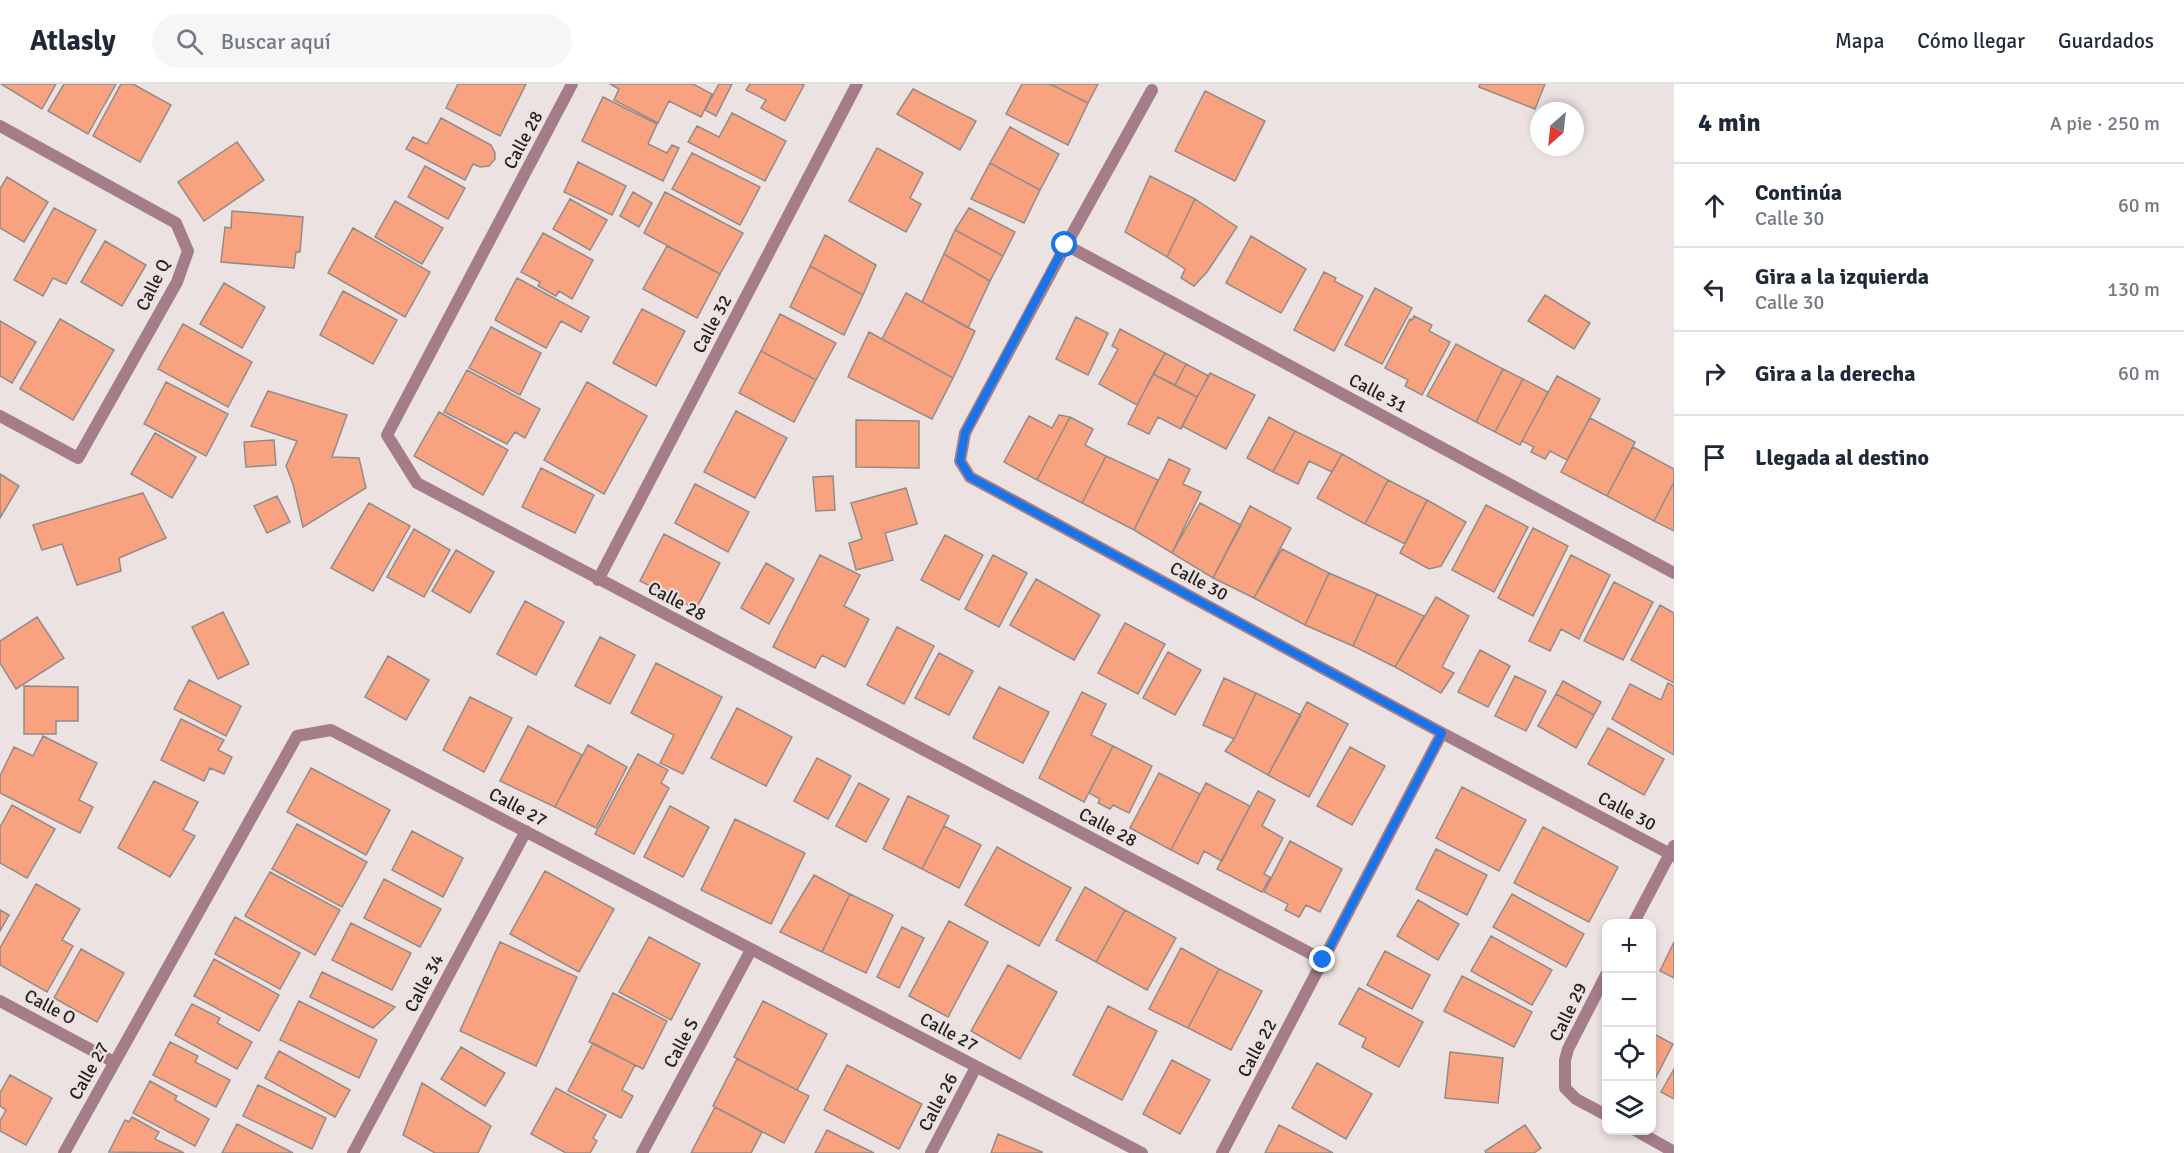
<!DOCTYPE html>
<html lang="es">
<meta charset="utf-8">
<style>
body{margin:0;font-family:Signika,sans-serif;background:#f6f6f7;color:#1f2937}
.controls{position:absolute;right:18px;bottom:18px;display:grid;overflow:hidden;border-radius:12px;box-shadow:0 3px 9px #0003}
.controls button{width:54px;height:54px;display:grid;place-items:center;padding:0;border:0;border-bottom:2px solid #e0e1e3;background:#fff;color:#1f2937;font:30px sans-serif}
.compass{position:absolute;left:1530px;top:18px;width:54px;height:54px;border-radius:50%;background:#fff;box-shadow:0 3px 9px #0003;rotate:207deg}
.stop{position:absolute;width:18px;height:18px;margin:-14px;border:4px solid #1a73e8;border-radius:50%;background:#fff}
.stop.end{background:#1a73e8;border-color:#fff;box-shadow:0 2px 6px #0008}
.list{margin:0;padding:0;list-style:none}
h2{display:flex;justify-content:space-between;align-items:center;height:78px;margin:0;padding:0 24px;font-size:26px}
h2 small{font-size:20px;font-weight:400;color:#747a83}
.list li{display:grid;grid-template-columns:39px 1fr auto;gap:18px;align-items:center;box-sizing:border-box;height:84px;padding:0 24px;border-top:2px solid #e0e1e3}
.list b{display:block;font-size:22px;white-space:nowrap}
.list p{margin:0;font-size:20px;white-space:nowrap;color:#747a83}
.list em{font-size:20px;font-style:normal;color:#747a83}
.icon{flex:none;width:33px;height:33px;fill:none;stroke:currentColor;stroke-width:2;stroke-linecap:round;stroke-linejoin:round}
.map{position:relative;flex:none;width:1674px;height:1069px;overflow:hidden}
header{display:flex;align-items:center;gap:36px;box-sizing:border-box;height:84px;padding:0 30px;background:#fff;border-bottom:2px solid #e0e1e3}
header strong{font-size:28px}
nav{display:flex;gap:33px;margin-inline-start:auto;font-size:21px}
.search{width:420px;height:54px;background:#f6f6f7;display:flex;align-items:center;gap:15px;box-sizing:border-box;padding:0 21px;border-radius:33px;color:#747a83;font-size:22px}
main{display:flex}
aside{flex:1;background:#fff}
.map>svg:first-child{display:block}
.building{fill:#f9a280;stroke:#938b88;stroke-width:1.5}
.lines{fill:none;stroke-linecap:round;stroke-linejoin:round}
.street{stroke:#a47d89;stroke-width:12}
.route{stroke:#1a73e8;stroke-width:8}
.labels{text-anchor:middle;stroke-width:4.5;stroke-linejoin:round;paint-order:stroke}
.street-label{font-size:18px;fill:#262222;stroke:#ece2e1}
</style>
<header>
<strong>Atlasly</strong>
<div class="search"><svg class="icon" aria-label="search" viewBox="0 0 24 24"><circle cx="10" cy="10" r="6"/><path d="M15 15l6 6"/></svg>Buscar aquí</div>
<nav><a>Mapa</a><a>Cómo llegar</a><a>Guardados</a></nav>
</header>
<main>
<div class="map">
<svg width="1674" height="1069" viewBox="0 0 1674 1069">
<rect width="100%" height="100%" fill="#ece2e1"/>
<path class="building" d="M1 0H56L42 25Z
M64 0H116L88 50 48 27Z
M121 0H133L171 21 140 78 93 52Z
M458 0H526L500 52 446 24Z
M610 0H693L712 10 701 33 669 17 658 39 614 16 619 5Z
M719 0H732L716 32 705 26Z
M750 0H802L804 1 785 37 761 24 766 16 746 6Z
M1022 0H1050L1088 19 1068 61 1006 30Z
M1050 0H1098L1088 19Z
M1480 0H1545L1535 25 1479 3Z
M913 5 976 37 960 66 897 30Z
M1205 7 1265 37 1235 97 1175 67Z
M603 13 657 40 648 60 667 69 672 61 679 64 663 97 582 57Z
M732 29 786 57 765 97 688 58 697 42 719 53Z
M441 34 491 61 495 69V75L489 82 480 83 473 80 465 96 406 65 413 53 427 60Z
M1010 43 1059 70 1040 106 990 79Z
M237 58 264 96 204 137 178 98Z
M877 64 923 89 910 114 921 120 906 148 849 117Z
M692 69 760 103 740 141 672 105Z
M578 78 626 102 612 131 564 108Z
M990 79 1040 106 1024 139 971 115Z
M425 82 465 104 448 135 408 113Z
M1150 92 1195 115 1167 173 1125 148Z
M7 93 48 118 24 158 0 144V105Z
M633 108 652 119 639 143 620 132Z
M665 108 743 149 720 190 644 149Z
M570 115 607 136 590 166 553 145Z
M1195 115 1237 143 1207 188 1194 202 1181 194 1185 185 1167 173Z
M395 117 443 144 422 180 375 153Z
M54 124 96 146 66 200 53 194 43 212 14 196Z
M969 124 1015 148 1003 172 955 146Z
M232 127 303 133 300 168H296L294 184 221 178 225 143 231 144Z
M353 144 430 188 405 233 328 189Z
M955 146 1003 172 990 197 944 170Z
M543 149 593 176 572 215 559 207 556 212 538 202 540 198 521 188Z
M825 151 876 181 863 211 810 182Z
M1251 152 1306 185 1281 229 1226 199Z
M105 157 146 181 122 222 81 198Z
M667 162 720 190 697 234 643 205Z
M944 170 990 197 968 244 922 218Z
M810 182 863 211 844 251 790 223Z
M1324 188 1336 194 1334 197 1363 212 1334 267 1294 246Z
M517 194 589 233 581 248 561 237 546 264 495 236Z
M224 199 265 223 242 264 200 240Z
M1375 204 1412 224 1382 280 1345 261Z
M343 207 397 236 373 280 320 251Z
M906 209 975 247 953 294 882 255Z
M1545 211 1590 239 1574 265 1528 237Z
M642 225 685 247 656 302 613 279Z
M780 230 836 259 816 296 761 267Z
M1414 232 1432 241 1429 247 1450 258 1422 311 1405 302 1408 296 1385 284 1410 235 1412 236Z
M1076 233 1108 249 1088 291 1056 275Z
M60 235 114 266 73 336 20 305Z
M0 237 36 258 12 299 0 292Z
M183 240 252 278 228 323 158 285Z
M491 243 541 269 520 311 469 284Z
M1120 245 1165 269 1137 321 1099 300 1118 265 1112 262Z
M869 248 953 294 932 335 848 293Z
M1456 260 1503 285 1476 338 1427 312Z
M761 267 816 296 794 338 739 309Z
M1165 269 1186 280 1175 301 1153 290Z
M1186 280 1209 292 1197 313 1175 301Z
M1503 285 1523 295 1495 348 1476 338Z
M467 286 540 325 525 354 515 348 507 360 444 328Z
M1210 289 1255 311 1226 365 1182 342Z
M1153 290 1197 313 1181 345 1158 333 1149 350 1128 340Z
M1557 292 1600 315 1567 376 1550 367 1545 375 1531 368 1534 363 1522 357Z
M1523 295 1548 308 1520 361 1495 348Z
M166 298 228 330 206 372 144 340Z
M587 298 647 332 604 410 544 376Z
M268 307 347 331 332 373 359 374 366 404 303 443 293 400 286 382 297 357 251 342Z
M736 327 787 354 755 414 704 388Z
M439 328 508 366 483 411 414 372Z
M1059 331 1070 333 1037 396 1004 378 1029 332 1052 344Z
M1070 333 1093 345 1085 361 1106 372 1082 419 1037 396Z
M1269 333 1295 347 1273 388 1247 374Z
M1590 334 1635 358 1607 412 1561 388Z
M856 336 919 337V384L856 383Z
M1295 347 1342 370 1332 388 1309 377 1298 400 1273 388Z
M155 349 196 373 172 414 131 390Z
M274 356 276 381 246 383 244 358Z
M1633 363 1674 385V398L1654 437 1607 412Z
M1342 370 1388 396 1365 440 1317 414Z
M1106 372 1158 396 1134 446 1082 419Z
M1169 375 1190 385 1183 400 1201 408 1172 469 1134 446Z
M541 384 594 411 575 449 522 423Z
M0 390 19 402 0 434Z
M833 392 835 426 816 427 813 393Z
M1388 396 1427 416 1405 460 1365 440Z
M1674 398V447L1654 437Z
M695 400 749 428 728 468 675 439Z
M906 404 917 440 885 449 893 476 856 486 849 459 862 455 851 419Z
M143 409 166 454 119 474 121 487 77 501 62 460 42 466 33 441Z
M277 412 290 438 267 449 254 422Z
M1427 416 1466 438 1441 482 1429 485 1400 469Z
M369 419 410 442 373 507 331 484Z
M1200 419 1241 441 1213 494 1172 469Z
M1486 421 1528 443 1494 508 1452 486Z
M1250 422 1291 444 1254 514 1213 494Z
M1533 444 1568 462 1533 532 1498 514Z
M414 445 450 466 424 513 387 493Z
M664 450 720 479 696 525 640 497Z
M945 451 983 471 959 516 921 496Z
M1282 465 1329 489 1305 541 1254 514Z
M456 466 494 488 470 529 432 507Z
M820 471 860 491 844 522 869 535 845 583 822 571 815 584 773 563Z
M993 471 1027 489 999 543 965 525Z
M1571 471 1610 491 1579 555 1561 545 1550 567 1529 557Z
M766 479 794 495 769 540 741 524Z
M1329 489 1377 510 1353 562 1305 541Z
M1036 495 1100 531 1074 576 1010 541Z
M1614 498 1653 518 1623 576 1584 557Z
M1377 510 1424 532 1395 583 1353 562Z
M1436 513 1469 532 1442 583 1454 589 1441 609 1395 583Z
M525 517 564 538 536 591 497 570Z
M1660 521 1674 529V599L1631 576Z
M223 528 249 580 218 595 192 543Z
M37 533 64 574 16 605 0 579V557Z
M1125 539 1165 560 1138 610 1098 589Z
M897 543 934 562 904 620 867 601Z
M600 553 635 571 610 620 575 602Z
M1480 566 1510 582 1488 623 1458 608Z
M1168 568 1201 586 1175 631 1143 614Z
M939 569 973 587 949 631 915 614Z
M388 572 429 596 406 636 365 613Z
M656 579 722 613 683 690 660 679 674 651 631 629Z
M1515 592 1546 607 1526 647 1495 632Z
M1224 594 1256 609 1234 655 1203 641Z
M189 596 241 622 226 652 174 625Z
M1563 597 1601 618 1594 631 1556 610Z
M1668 599 1674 602V671L1612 635 1630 600 1661 616Z
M24 602 78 603V637H56V650H24Z
M999 603 1049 628 1023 679 973 654Z
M1082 608 1106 620 1091 651 1113 662 1084 718 1039 694Z
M1256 609 1301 631 1268 691 1225 667 1234 655Z
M1556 610 1594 631 1576 664 1538 642Z
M470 613 512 634 484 688 443 666Z
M1307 618 1348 640 1309 713 1268 691Z
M737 624 792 653 766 702 711 674Z
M181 635 224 656 218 666 232 673 224 690 210 684 204 697 161 676Z
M528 642 582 671 555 723 500 697Z
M1608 644 1664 675 1644 711 1588 680Z
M43 652 97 679 79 716 93 723 80 749 0 709V692L14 663 33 672Z
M588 661 627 683 596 744 555 723Z
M1113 662 1152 682 1129 729 1113 721 1110 725 1098 719 1100 715 1089 709Z
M1350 663 1385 682 1352 741 1317 722Z
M638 670 668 686 661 699 669 704 634 770 595 750Z
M817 674 851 692 828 735 794 717Z
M311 684 390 726 366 771 287 728Z
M1159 689 1200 710 1171 766 1130 744Z
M154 697 198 718 183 746 195 752 170 793 118 764Z
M859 699 889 715 866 758 836 742Z
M1206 699 1250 722 1222 777 1204 767 1198 780 1171 766Z
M1462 703 1526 736 1499 787 1436 754Z
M1258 707 1275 716 1262 742 1283 754 1264 790 1270 793 1262 808 1217 785Z
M908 712 949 732 922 785 883 765Z
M12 721 55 745 27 794 0 779V743Z
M670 722 709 743 683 793 644 773Z
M735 735 805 769 771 840 701 806Z
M297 740 367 778 342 823 272 785Z
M944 742 981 761 959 804 922 785Z
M1543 743 1618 783 1589 838 1514 799Z
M412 747 463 774 443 813 392 786Z
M1290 757 1342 785 1320 828 1306 821 1299 833 1285 826 1288 820 1264 808Z
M997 763 1071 804 1039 862 965 821Z
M1436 765 1487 791 1467 831 1416 805Z
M545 787 614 825 579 888 510 850Z
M270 788 340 826 315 871 245 832Z
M814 791 850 810 822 868 780 848Z
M384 795 441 825 420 863 364 834Z
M36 800 80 825 62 856 73 862 47 908 0 881V864Z
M1085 803 1125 826 1096 878 1056 856Z
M850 810 893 831 866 889 822 868Z
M1512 810 1584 850 1566 883 1493 843Z
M1418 816 1459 840 1438 876 1397 852Z
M0 826 9 831 0 847Z
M1125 826 1176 854 1147 906 1096 878Z
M235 833 300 869 280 905 215 870Z
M949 837 988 858 948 933 909 912Z
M351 839 411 869 392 906 332 876Z
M902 843 924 854 899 904 877 893Z
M1491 852 1552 886 1532 921 1471 887Z
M649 853 700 880 671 936 619 908Z
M500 858 577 893 536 982 460 947Z
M1674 858V894L1660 887Z
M1181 864 1219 885 1188 944 1149 925Z
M81 865 124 889 97 938 54 914Z
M1385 867 1430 891 1412 925 1367 901Z
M214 875 279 911 259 947 194 912Z
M1008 881 1057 908 1020 975 971 947Z
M1219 885 1262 907 1231 966 1188 944Z
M322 888 395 923 373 944 310 913Z
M1462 892 1532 928 1514 963 1444 927Z
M1359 904 1423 938 1399 983 1362 963 1366 954 1339 940Z
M613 909 667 937 643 985 589 958Z
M299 917 377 956 359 994 280 956Z
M763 917 827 950 797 1006 734 973Z
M192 920 220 934 217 939 252 958 237 985 175 951Z
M1108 922 1157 947 1122 1016 1073 991Z
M1652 949 1673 960 1652 1001Z
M170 958 198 972 195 978 230 996 216 1023 153 991Z
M593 959 635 981 622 1006 633 1012 621 1034 568 1007Z
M461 963 505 989 485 1022 441 995Z
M279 967 350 1006 335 1033 265 994Z
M1450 968 1503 974 1498 1019 1445 1014Z
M737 975 809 1012 784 1059 713 1022Z
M1172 976 1210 996 1180 1050 1143 1030Z
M1317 979 1372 1010 1346 1055 1292 1024Z
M847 981 922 1020 899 1065 824 1026Z
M1674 985V1015L1661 1008Z
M10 991 52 1014 26 1061 0 1047V1037L6 1026 0 1022V1009Z
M150 997 177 1012 175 1016 209 1035 195 1062 133 1029Z
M422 999 491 1042 478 1069H435L403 1051Z
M258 1001 326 1034 312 1065 243 1032Z
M556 1004 606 1031 593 1054 597 1057 590 1069H566L531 1050Z
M715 1023 762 1048 751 1069H691Z
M132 1033 159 1048 155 1055 184 1069 109 1068 125 1036 129 1038Z
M237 1040 293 1069H222Z
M1279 1041 1333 1069H1265Z
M1525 1041 1541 1064 1534 1069H1486L1485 1067Z
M827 1046 874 1069H815Z
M998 1050 1042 1068V1069H991Z"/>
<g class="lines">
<path class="street" d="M572 0 387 351 417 399 1323 876
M1152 6 1066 161 965 349 960 377 970 393 1442 649 1674 772
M0 42 176 139 188 167 177 198 78 374 0 332
M1066 161 1674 489
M598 496 857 0
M1633 840 1674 762
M1606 891 1568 965 1565 976V1004L1576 1015 1606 1031
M0 917 114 978
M1635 1046 1674 1068
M64 1069 297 652 331 646 1142 1069
M353 1069 526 747
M642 1069 751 866
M931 1069 976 983
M1222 1069 1442 649"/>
</g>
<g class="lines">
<path class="route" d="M1065 161 965 349 960 377 970 393 1442 649 1323 876"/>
</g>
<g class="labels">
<g class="street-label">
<text transform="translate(523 56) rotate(-62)" y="6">Calle 28</text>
<text transform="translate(153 201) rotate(-64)" y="6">Calle Q</text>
<text transform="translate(712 240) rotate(-62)" y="6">Calle 32</text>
<text transform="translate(1378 309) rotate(28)" y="6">Calle 31</text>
<text transform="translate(1199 497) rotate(28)" y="6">Calle 30</text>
<text transform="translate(677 517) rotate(28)" y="6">Calle 28</text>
<text transform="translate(518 723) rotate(28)" y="6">Calle 27</text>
<text transform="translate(1627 727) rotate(28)" y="6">Calle 30</text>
<text transform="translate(1108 743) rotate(28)" y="6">Calle 28</text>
<text transform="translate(424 899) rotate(-62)" y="6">Calle 34</text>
<text transform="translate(50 923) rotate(28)" y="6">Calle O</text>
<text transform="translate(1568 928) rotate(-64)" y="6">Calle 29</text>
<text transform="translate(949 948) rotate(28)" y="6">Calle 27</text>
<text transform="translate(681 959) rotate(-62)" y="6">Calle S</text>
<text transform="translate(1257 964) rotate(-62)" y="6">Calle 22</text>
<text transform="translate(89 987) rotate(-61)" y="6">Calle 27</text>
<text transform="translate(938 1018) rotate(-62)" y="6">Calle 26</text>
</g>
</g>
</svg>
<div class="controls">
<button>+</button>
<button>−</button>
<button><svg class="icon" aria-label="locate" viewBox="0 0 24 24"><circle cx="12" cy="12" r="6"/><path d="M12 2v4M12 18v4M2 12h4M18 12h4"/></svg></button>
<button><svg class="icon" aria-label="layers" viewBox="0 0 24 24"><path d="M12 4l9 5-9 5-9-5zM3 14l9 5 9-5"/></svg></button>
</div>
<svg class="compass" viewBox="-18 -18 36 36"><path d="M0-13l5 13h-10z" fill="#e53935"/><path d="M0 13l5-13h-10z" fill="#747a83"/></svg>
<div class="stop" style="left:1065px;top:161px"></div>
<div class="stop end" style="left:1323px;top:876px"></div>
</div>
<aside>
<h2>4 min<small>A pie · 250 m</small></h2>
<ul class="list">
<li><svg class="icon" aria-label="ahead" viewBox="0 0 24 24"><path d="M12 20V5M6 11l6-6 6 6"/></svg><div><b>Continúa</b><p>Calle 30</p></div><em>60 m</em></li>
<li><svg class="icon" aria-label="left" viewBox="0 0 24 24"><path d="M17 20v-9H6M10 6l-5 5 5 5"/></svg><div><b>Gira a la izquierda</b><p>Calle 30</p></div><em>130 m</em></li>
<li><svg class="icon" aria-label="right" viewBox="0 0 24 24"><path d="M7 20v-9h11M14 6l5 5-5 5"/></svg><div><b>Gira a la derecha</b></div><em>60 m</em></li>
<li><svg class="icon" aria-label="arrive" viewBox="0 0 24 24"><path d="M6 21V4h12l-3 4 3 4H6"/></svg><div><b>Llegada al destino</b></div></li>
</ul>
</aside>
</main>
